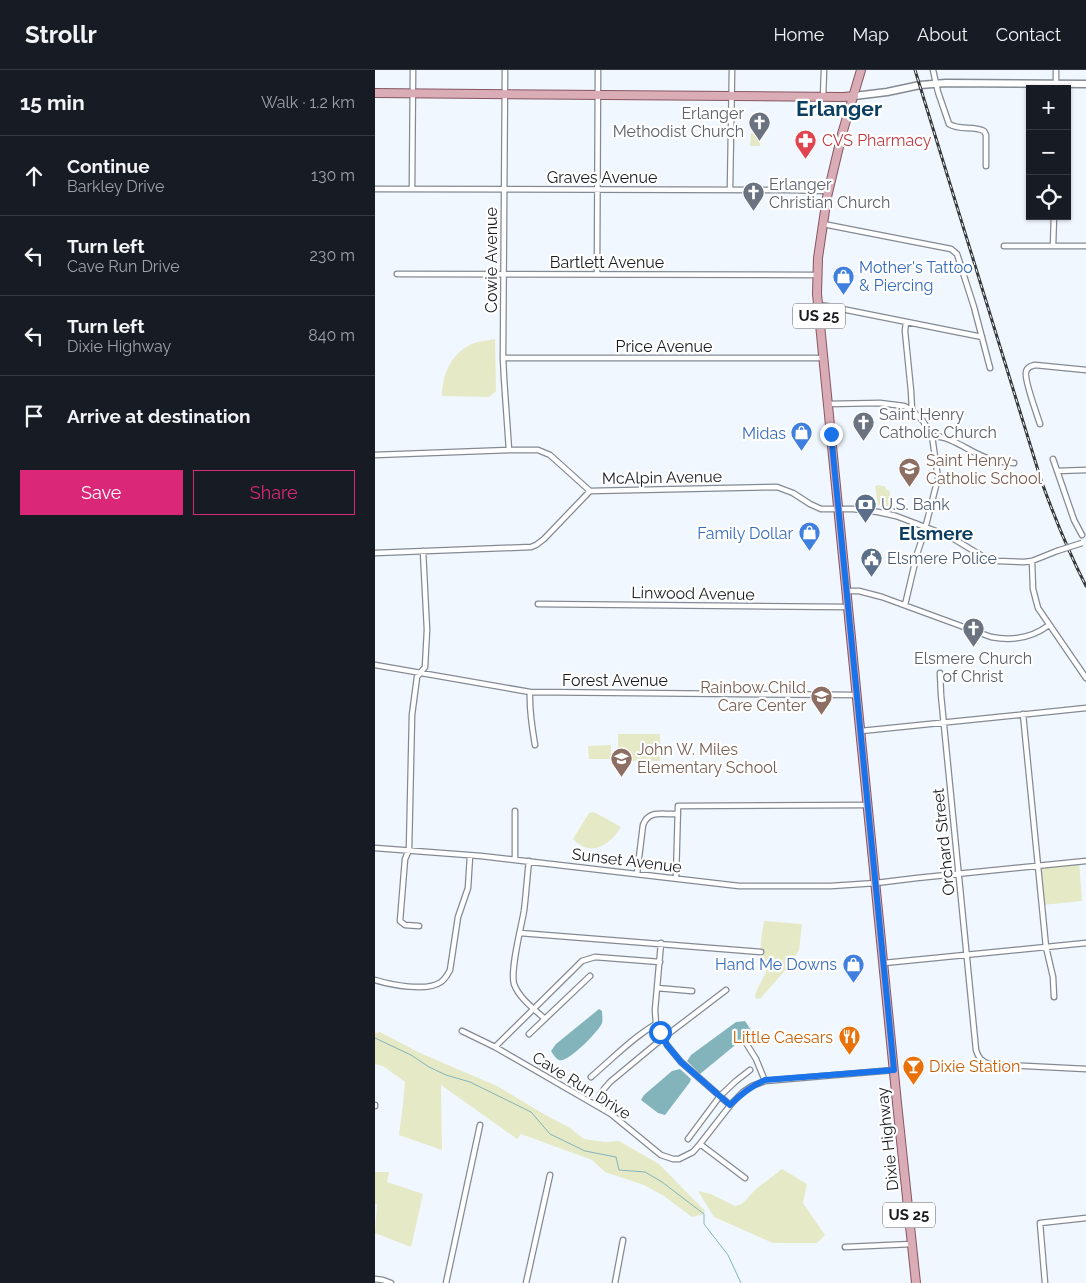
<!DOCTYPE html>
<meta charset="utf-8">
<style>
body{margin:0;font-family:Raleway,sans-serif;background:#242831;color:#f1f3f6}
.controls{position:absolute;right:15px;top:15px;display:grid;overflow:hidden;border-radius:0px;box-shadow:0 1px 4px #0004}
.controls button{width:45px;height:45px;display:grid;place-items:center;padding:0;border:0;border-bottom:1px solid #363941;background:#171b24;color:#f1f3f6;font:25px sans-serif}
.stop{position:absolute;width:15px;height:15px;margin:-11px;border:4px solid #1a73e8;border-radius:50%;background:#fff}
.stop.end{background:#1a73e8;border-color:#fff;box-shadow:0 1px 5px #0008}
.list{margin:0;padding:0;list-style:none}
h2{display:flex;justify-content:space-between;align-items:center;height:65px;margin:0;padding:0 20px;font-size:21px}
h2 small{font-size:16px;font-weight:400;color:#9ea1a6}
.list li{display:grid;grid-template-columns:32px 1fr auto;gap:15px;align-items:center;box-sizing:border-box;height:80px;padding:0 20px;border-top:1px solid #363941}
.list b{display:block;font-size:19px;white-space:nowrap}
.list p{margin:0;font-size:16px;white-space:nowrap;color:#9ea1a6}
.list em{font-size:16px;font-style:normal;color:#9ea1a6}
.actions{display:flex;gap:10px;padding:15px 20px}
.actions a{flex:1;padding:11px 0;border:1px solid #db2777;border-radius:0px;text-align:center;font-size:18px;color:#db2777}
.actions .main{background:#db2777;color:#fff}
.icon{flex:none;width:28px;height:28px;fill:none;stroke:currentColor;stroke-width:2;stroke-linecap:round;stroke-linejoin:round}
.map{position:relative;flex:none;width:711px;height:1213px;overflow:hidden}
header{display:flex;align-items:center;gap:30px;box-sizing:border-box;height:70px;padding:0 25px;background:#171b24;border-bottom:1px solid #363941}
header strong{font-size:24px}
nav{display:flex;gap:28px;margin-inline-start:auto;font-size:18px}
main{display:flex}
aside{flex:1;background:#171b24}
.map>svg:first-child{display:block}
.green{fill:#e5e9c6}
.water{fill:#84b4bb}
.lines{fill:none;stroke-linecap:round;stroke-linejoin:round}
.stream{stroke:#84b4bb;stroke-width:1}
.street-casing{stroke:#848a93;stroke-width:7}
.secondary-casing{stroke:#848a93;stroke-width:9}
.primary-casing{stroke:#865662;stroke-width:10}
.street{stroke:#fff;stroke-width:4.5}
.secondary{stroke:#fff;stroke-width:6}
.primary{stroke:#d9acb6;stroke-width:8}
.rail-casing{stroke:#35383c;stroke-width:3}
.rail{stroke:#fff;stroke-width:1;stroke-dasharray:4;stroke-linecap:butt}
.street-bridge-casing{stroke:#848a93;stroke-width:7;stroke-linecap:butt}
.street-bridge{stroke:#fff;stroke-width:4.5}
.route{stroke:#1a73e8;stroke-width:6}
.labels{text-anchor:middle;stroke-width:4.5;stroke-linejoin:round;paint-order:stroke}
.shield{fill:#fff;stroke:#5e5f62;stroke-width:1}
.shield-label{font-size:15px;font-weight:bold;fill:#191b1f}
.worship-label{font-size:16px;fill:#5b616d;stroke:#fff;text-anchor:start}
.health-label{font-size:16px;fill:#be3a42;stroke:#fff;text-anchor:start}
.street-label{font-size:16px;fill:#191b1f;stroke:#fff}
.shop-label{font-size:16px;fill:#366cbe;stroke:#fff;text-anchor:end}
.education-label{font-size:16px;fill:#785e54;stroke:#fff;text-anchor:start}
.service-label{font-size:16px;fill:#4e5e75;stroke:#fff;text-anchor:start}
.food-label{font-size:16px;fill:#c56008;stroke:#fff;text-anchor:end}
.quarter-label{font-size:19px;font-weight:bold;fill:#0b3e61;stroke:#fff}
.district-label{font-size:21px;font-weight:bold;fill:#0b3e61;stroke:#fff}
</style>
<header>
<strong>Strollr</strong>
<nav><a>Home</a><a>Map</a><a>About</a><a>Contact</a></nav>
</header>
<main>
<aside>
<h2>15 min<small>Walk · 1.2 km</small></h2>
<ul class="list">
<li><svg class="icon" aria-label="ahead" viewBox="0 0 24 24"><path d="M12 20V5M6 11l6-6 6 6"/></svg><div><b>Continue</b><p>Barkley Drive</p></div><em>130 m</em></li>
<li><svg class="icon" aria-label="left" viewBox="0 0 24 24"><path d="M17 20v-9H6M10 6l-5 5 5 5"/></svg><div><b>Turn left</b><p>Cave Run Drive</p></div><em>230 m</em></li>
<li><svg class="icon" aria-label="left" viewBox="0 0 24 24"><path d="M17 20v-9H6M10 6l-5 5 5 5"/></svg><div><b>Turn left</b><p>Dixie Highway</p></div><em>840 m</em></li>
<li><svg class="icon" aria-label="arrive" viewBox="0 0 24 24"><path d="M6 21V4h12l-3 4 3 4H6"/></svg><div><b>Arrive at destination</b></div></li>
</ul>
<div class="actions"><a class="main">Save</a><a>Share</a></div>
</aside>
<div class="map">
<svg width="711" height="1213" viewBox="0 0 711 1213">
<rect width="100%" height="100%" fill="#f1f7fe"/>
<path class="green" d="M376 63 386 64 385 76H375Z
M120 269 121 321 114 327 67 326C67 306 75 286 93 276 101 271 111 271 120 269Z
M504 415 508 416H510L511 420H514L517 436 516 438 510 436 503 435 500 416Z
M243 664H285V691H243Z
M236 675V689H214L213 676Z
M219 742 246 757C239 769 224 783 209 777 205 775 201 772 198 769L214 743Z
M704 791 707 831 667 835 664 795Z
M389 851 427 854 424 880 413 897 386 928 382 929 380 927C381 917 390 908 392 898 392 892 388 888 387 883 384 876 388 859 389 851Z
M5 962 45 983 122 1016 167 1043 195 1058 209 1069 230 1072 244 1071 284 1094 330 1141 329 1144 317 1147 289 1126 269 1115 230 1102 217 1090 146 1064 142 1069 66 1015 67 1080 24 1065 28 1034 30 1012 8 996 0 994V963Z
M407 1099 432 1114 428 1133 450 1165 442 1173H398L339 1147 323 1121 336 1124 360 1136 367 1134 381 1119Z
M0 1102H14L12 1112 48 1124 36 1177 0 1163 2 1134H0Z"/>
<path class="water" d="M224 939 227 941C227 945 228 949 227 953 225 960 192 994 184 990 181 989 178 984 176 981L181 974Z
M370 951 376 960 375 965 370 967 325 1004 312 991 316 985 361 952Z
M305 999 316 1009 315 1012 290 1045 283 1043 266 1030 269 1025 297 1001Z"/>
<g class="lines">
<path class="stream" d="M0 968 36 985 54 997 71 1005 95 1012 156 1042 175 1064 210 1081 241 1087 244 1100 270 1102 287 1112 329 1144V1154L353 1185 366 1213"/>
<defs>
<path id="street" d="M130 0 128 288 129 308 134 380
M558 0 563 22 574 54C585 61 598 55 609 61L611 65V96
M681 19V0
M448 27 449 0
M0 119 414 120 454 121
M37 119 38 0
M355 120 357 0
M448 154 576 179 582 184 599 237 615 298
M629 176H711
M678 176 679 146
M22 204 442 205
M222 204 223 0
M443 235 452 236 607 267
M531 252 530 261 536 321 537 340
M128 288H449
M453 334 505 333 529 336 537 340 548 351 557 366 563 408 549 463 542 484 530 535
M665 354C662 344 649 310 651 302 652 297 656 296 660 295L711 300
M557 366C577 366 594 382 612 388 621 392 630 392 639 393
M0 385 134 380H163L175 385 215 421 402 417 418 423 435 434 446 439H478L503 442 521 446 574 466 607 486 623 491 649 492 657 491 682 481
M678 389 699 450 707 465
M682 401 711 400
M0 483 156 477 161 475 169 469 215 421
M657 491 658 519 663 538 711 608
M472 521H484L507 527 616 567C637 571 657 568 674 555
M163 534 473 537
M0 595 155 622 482 625
M565 603 566 625 601 980C603 987 606 991 614 994L711 999
M155 622C154 640 157 657 160 675
M648 644 671 877 678 907 679 927
M486 661 711 638
M140 741V790
M0 778 106 786 364 816H456L501 813 542 808 711 791
M154 791C152 808 151 825 149 841 146 858 135 900 139 914 144 928 159 939 170 949
M262 804 268 755C274 739 289 745 303 744
M301 808 303 736 493 735
M44 856 30 855 25 851 30 789 34 780 37 645 42 607 50 597 52 560 48 481
M145 863 386 882
M286 873 280 940 281 954 292 975 306 992 355 1035
M509 893 711 873
M0 910C16 915 52 922 66 912 70 909 73 904 75 900L83 847 93 818 95 786
M282 918 317 921
M87 961 120 977 236 1044 286 1085 298 1089H304L318 1082 325 1074 357 1033 368 1022 377 1016 390 1011 519 1000
M154 964 215 906
M371 973 381 989 390 1011
M120 977 198 900 207 891 220 887 285 892
M216 1007C237 989 257 968 281 954
M220 1034 229 1019 235 1012 288 968 351 920
M0 1036V1035
M313 1069 345 1026 361 1011 375 1000
M325 1074 370 1108
M470 1177 537 1174
M0 1209 8 1210 16 1213
M71 1213 105 1055
M151 1213 175 1105
M240 1213 248 1170
M670 1213 665 1153 711 1148"/>
<path id="secondary" d="M479 26 512 22 545 15 571 13 711 14"/>
<path id="primary" d="M486 0 467 64 452 127 443 188 442 224 522 1033 541 1213
M0 23 468 27 479 26"/>
</defs>
<use href="#street" class="street-casing"/>
<use href="#secondary" class="secondary-casing"/>
<use href="#primary" class="primary-casing"/>
<use href="#street" class="street"/>
<use href="#secondary" class="secondary"/>
<use href="#primary" class="primary"/>
<defs>
<path id="rail" d="M540 0 666 410C679 446 693 481 711 516"/>
</defs>
<use href="#rail" class="rail-casing"/>
<use href="#rail" class="rail"/>
<defs>
<path id="street-bridge" d="M682 481 707 473"/>
</defs>
<use href="#street-bridge" class="street-bridge-casing"/>
<use href="#street-bridge" class="street-bridge"/>
</g>
<g class="lines">
<path class="route" d="M285 962 292 975 306 992 355 1035C366 1024 376 1016 390 1010L519 1000 456 364"/>
</g>
<defs>
<symbol id="church-pin" viewBox="-11 -11 22 30"><path d="M0 17L-7.5 6A9.5 9.5 0 1 1 7.5 6Z" fill="#6b7280" stroke="#fff"/><path d="M-1.2-6h2.4v3.5h3.3v2.4h-3.3V6h-2.4V-.1h-3.3v-2.4h3.3Z" fill="#fff"/></symbol>
<symbol id="pharmacy-pin" viewBox="-11 -11 22 30"><path d="M0 17L-7.5 6A9.5 9.5 0 1 1 7.5 6Z" fill="#e0444e" stroke="#fff"/><path d="M-2-6h4v4h4v4h-4v4h-4v-4h-4v-4h4Z" fill="#fff"/></symbol>
<symbol id="shop-pin" viewBox="-11 -11 22 30"><path d="M0 17L-7.5 6A9.5 9.5 0 1 1 7.5 6Z" fill="#3f7fe0" stroke="#fff"/><path d="M-5-2.5h2.3a2.7 3.5 0 0 1 5.4 0H5L5.5 6h-11ZM-1.5-2.5h3a1.5 2.3 0 0 0-3 0Z" fill="#fff"/></symbol>
<symbol id="school-pin" viewBox="-11 -11 22 30"><path d="M0 17L-7.5 6A9.5 9.5 0 1 1 7.5 6Z" fill="#8d6e63" stroke="#fff"/><path d="M0-5L7-2L0 1L-7-2ZM-4 1L0 2.5L4 1V4Q0 6-4 4Z" fill="#fff"/></symbol>
<symbol id="bank-pin" viewBox="-11 -11 22 30"><path d="M0 17L-7.5 6A9.5 9.5 0 1 1 7.5 6Z" fill="#5c6f8a" stroke="#fff"/><path d="M-6-4H6V4H-6ZM0-2.3a2.3 2.3 0 1 0 0 4.6a2.3 2.3 0 1 0 0-4.6Z" fill="#fff"/></symbol>
<symbol id="civic-pin" viewBox="-11 -11 22 30"><path d="M0 17L-7.5 6A9.5 9.5 0 1 1 7.5 6Z" fill="#5c6f8a" stroke="#fff"/><path d="M-.6-6.5H3V-4.5H.6V-3L4-1V1h2V6H-6V1h2V-1L-.6-3ZM-1.2 2.5V6h2.4V2.5Z" fill="#fff"/></symbol>
<symbol id="restaurant-pin" viewBox="-11 -11 22 30"><path d="M0 17L-7.5 6A9.5 9.5 0 1 1 7.5 6Z" fill="#e8710a" stroke="#fff"/><path d="M-5-6h1v4h1v-4h1v4h1v-4h1v5L-1.5 .5V6h-2V.5L-5-1ZM5-6V6H3V1.5H1.5Q1.5-4 5-6Z" fill="#fff"/></symbol>
<symbol id="bar-pin" viewBox="-11 -11 22 30"><path d="M0 17L-7.5 6A9.5 9.5 0 1 1 7.5 6Z" fill="#e8710a" stroke="#fff"/><path d="M-6-5H6L.8 .8V4.5H3.5V6h-7V4.5H-.8V.8Z" fill="#fff"/></symbol>
</defs>
<g fill-rule="evenodd">
<use href="#church-pin" x="372" y="40" width="25" height="34"/>
<use href="#pharmacy-pin" x="418" y="58" width="25" height="34"/>
<use href="#church-pin" x="366" y="110" width="25" height="34"/>
<use href="#shop-pin" x="456" y="194" width="25" height="34"/>
<use href="#church-pin" x="476" y="340" width="25" height="34"/>
<use href="#shop-pin" x="414" y="350" width="25" height="34"/>
<use href="#school-pin" x="522" y="386" width="25" height="34"/>
<use href="#bank-pin" x="478" y="422" width="25" height="34"/>
<use href="#shop-pin" x="422" y="450" width="25" height="34"/>
<use href="#civic-pin" x="484" y="476" width="25" height="34"/>
<use href="#church-pin" x="586" y="546" width="25" height="34"/>
<use href="#school-pin" x="434" y="614" width="25" height="34"/>
<use href="#school-pin" x="234" y="676" width="25" height="34"/>
<use href="#shop-pin" x="466" y="882" width="25" height="34"/>
<use href="#restaurant-pin" x="462" y="954" width="25" height="34"/>
<use href="#bar-pin" x="526" y="984" width="25" height="34"/>
</g>
<g class="labels">
<g class="shield">
<rect x="418" y="233.5" width="52" height="25" rx="4"/>
<rect x="508" y="1132.5" width="52" height="25" rx="4"/>
</g>
<g class="shield-label">
<text x="444" y="251">US 25</text>
<text x="534" y="1150">US 25</text>
</g>
<g class="worship-label">
<text x="369" y="49" text-anchor="end">Erlanger<tspan x="369" dy="18">Methodist Church</tspan></text>
<text x="394" y="120">Erlanger<tspan x="394" dy="18">Christian Church</tspan></text>
<text x="504" y="350">Saint Henry<tspan x="504" dy="18">Catholic Church</tspan></text>
<text x="598" y="594" text-anchor="middle">Elsmere Church<tspan x="598" dy="18">of Christ</tspan></text>
</g>
<g class="health-label">
<text x="447" y="76">CVS Pharmacy</text>
</g>
<g class="street-label">
<text x="227" y="113">Graves Avenue</text>
<text transform="translate(116 190) rotate(-90)" y="6">Cowie Avenue</text>
<text x="232" y="198">Bartlett Avenue</text>
<text x="289" y="282">Price Avenue</text>
<text transform="translate(287 407) rotate(-1)" y="6">McAlpin Avenue</text>
<text transform="translate(318 523) rotate(1)" y="6">Linwood Avenue</text>
<text x="240" y="616">Forest Avenue</text>
<text transform="translate(568 772) rotate(-96)" y="6">Orchard Street</text>
<text transform="translate(252 790) rotate(7)" y="6">Sunset Avenue</text>
<text transform="translate(207 1015) rotate(32)" y="6">Cave Run Drive</text>
<text transform="translate(512 1069) rotate(-96)" y="6">Dixie Highway</text>
</g>
<g class="shop-label">
<text x="484" y="203" text-anchor="start">Mother's Tattoo<tspan x="484" dy="18">&amp; Piercing</tspan></text>
<text x="411" y="369">Midas</text>
<text x="418" y="469">Family Dollar</text>
<text x="462" y="900">Hand Me Downs</text>
</g>
<g class="education-label">
<text x="551" y="396">Saint Henry<tspan x="551" dy="18">Catholic School</tspan></text>
<text x="431" y="623" text-anchor="end">Rainbow Child<tspan x="431" dy="18">Care Center</tspan></text>
<text x="262" y="685">John W. Miles<tspan x="262" dy="18">Elementary School</tspan></text>
</g>
<g class="service-label">
<text x="506" y="440">U.S. Bank</text>
<text x="512" y="494">Elsmere Police</text>
</g>
<g class="food-label">
<text x="458" y="973">Little Caesars</text>
<text x="554" y="1002" text-anchor="start">Dixie Station</text>
</g>
<g class="quarter-label">
<text x="561" y="470">Elsmere</text>
</g>
<g class="district-label">
<text x="464" y="46">Erlanger</text>
</g>
</g>
</svg>
<div class="controls">
<button>+</button>
<button>−</button>
<button><svg class="icon" aria-label="locate" viewBox="0 0 24 24"><circle cx="12" cy="12" r="6"/><path d="M12 2v4M12 18v4M2 12h4M18 12h4"/></svg></button>
</div>
<div class="stop" style="left:285px;top:962px"></div>
<div class="stop end" style="left:456px;top:364px"></div>
</div>
</main>
